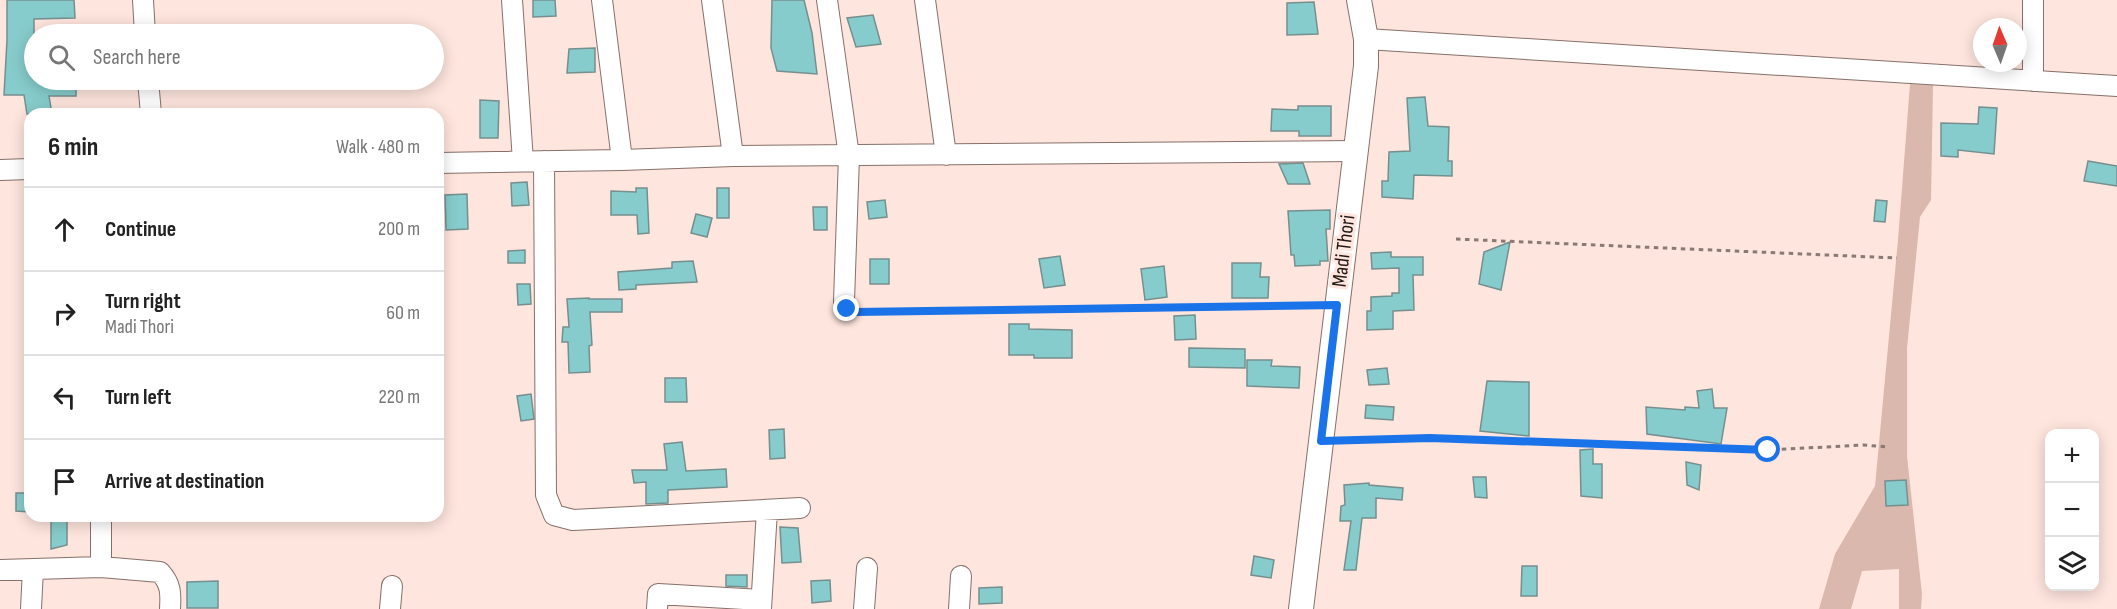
<!DOCTYPE html>
<meta charset="utf-8">
<style>
body{margin:0;font-family:"Sofia Sans Condensed",sans-serif;background:#f2f2f2;color:#222}
.controls{position:absolute;right:18px;bottom:18px;display:grid;overflow:hidden;border-radius:12px;box-shadow:0 3px 15px #0003}
.controls button{width:54px;height:54px;display:grid;place-items:center;padding:0;border:0;border-bottom:2px solid #e0e0e0;background:#fff;color:#222;font:30px sans-serif}
.compass{position:absolute;left:1973px;top:18px;width:54px;height:54px;border-radius:50%;background:#fff;box-shadow:0 3px 15px #0003;rotate:358deg}
.stop{position:absolute;width:18px;height:18px;margin:-14px;border:4px solid #1a73e8;border-radius:50%;background:#fff}
.stop.end{background:#1a73e8;border-color:#fff;box-shadow:0 2px 6px #0008}
.list{margin:0;padding:0;list-style:none}
h2{display:flex;justify-content:space-between;align-items:center;height:78px;margin:0;padding:0 24px;font-size:26px}
h2 small{font-size:20px;font-weight:400;color:#767676}
.list li{display:grid;grid-template-columns:39px 1fr auto;gap:18px;align-items:center;box-sizing:border-box;height:84px;padding:0 24px;border-top:2px solid #e0e0e0}
.list b{display:block;font-size:22px;white-space:nowrap}
.list p{margin:0;font-size:20px;white-space:nowrap;color:#767676}
.list em{font-size:20px;font-style:normal;color:#767676}
.icon{flex:none;width:33px;height:33px;fill:none;stroke:currentColor;stroke-width:2;stroke-linecap:round;stroke-linejoin:round}
.map{position:relative;flex:none;width:2117px;height:609px;overflow:hidden}
.search{position:absolute;background:#fff;box-shadow:0 3px 15px #0003;left:24px;top:24px;width:420px;height:66px;display:flex;align-items:center;gap:15px;box-sizing:border-box;padding:0 21px;border-radius:33px;color:#767676;font-size:22px}
.panel{position:absolute;background:#fff;box-shadow:0 3px 15px #0003;left:24px;top:108px;width:420px;height:414px;border-radius:18px}
.map>svg:first-child{display:block}
.green{fill:#dbb8ad}
.building{fill:#87cccc;stroke:#758f8f;stroke-width:1.5}
.lines{fill:none;stroke-linecap:round;stroke-linejoin:round}
.minor-casing{stroke:#867069;stroke-width:22}
.major-casing{stroke:#867069;stroke-width:26}
.path{stroke:#8a7a74;stroke-width:3;stroke-dasharray:4.5 4.5;stroke-linecap:butt}
.minor{stroke:#fff;stroke-width:20}
.major{stroke:#fff;stroke-width:24}
.route{stroke:#1a73e8;stroke-width:8}
.labels{text-anchor:middle;stroke-width:6;stroke-linejoin:round;paint-order:stroke}
.street-label{font-size:21px;fill:#201714;stroke:#fee5dd}
</style>
<div class="map">
<svg width="2117" height="609" viewBox="0 0 2117 609">
<rect width="100%" height="100%" fill="#fee5dd"/>
<path class="green" d="M1910 84 1933 85 1931 200 1920 217 1907 348V456L1922 594 1921 609H1899V569L1862 571 1851 609H1819L1835 554 1875 486 1898 240Z"/>
<path class="building" d="M7 0H74L75 18 34 19V80H76V96H49L52 114H27L24 95H4L7 40Z
M533 0H555L556 16 533 17Z
M772 0H804L812 33 817 74 777 71 771 48Z
M1314 2 1318 34 1287 35V3Z
M873 15 881 44 856 47 847 18Z
M595 48V72L567 73 569 49Z
M1425 97 1428 126 1449 127 1448 161H1452V176L1414 175 1413 199 1382 197V181H1388L1389 152 1410 151 1407 98Z
M480 100 499 101 498 138H480Z
M1298 106H1331V136H1299V131H1271L1272 109 1298 110Z
M1979 107 1997 108 1994 154 1958 150V157L1941 156V123L1978 124Z
M2088 161 2117 166V186L2084 181Z
M1303 163 1310 184H1288L1279 164Z
M527 182 529 205 512 206 511 183Z
M636 188H647L649 233 638 234 637 215H611V191L636 192Z
M717 188H729V218H717Z
M467 194 468 229 446 230 445 195Z
M885 200 887 217 869 219 867 202Z
M1876 200 1887 201 1885 222 1874 221Z
M813 207H827V230H814Z
M1330 210V229H1326L1328 261H1320V265L1295 266 1294 255H1291L1288 211Z
M696 214 712 218 707 237 691 233Z
M1510 242 1501 290 1479 284 1484 252Z
M525 250V263H508V251Z
M1391 252V257H1423V275H1413L1414 310 1393 311V329L1367 330V311H1371V297L1392 296V293H1399V268L1372 269 1371 253Z
M1060 256 1065 285 1044 288 1039 259Z
M870 259H889V284H870Z
M693 261 697 282 636 285V289L619 290 618 272 672 268V262Z
M1232 263H1261L1260 277H1269L1268 298H1232Z
M1164 266 1167 297 1145 300 1141 269Z
M517 284H530L531 304 518 305Z
M589 298V299H622V312H590L592 345 589 346 590 372 569 373 568 342H562L563 327H569L567 299Z
M1195 315 1196 339 1175 340 1174 316Z
M1009 324H1029V329L1072 330V358H1034V355H1009Z
M1189 348 1245 349V368L1189 367Z
M1247 360H1272L1271 366 1300 367 1299 388 1247 386Z
M1387 368 1389 384 1369 385 1367 370Z
M665 378H686L687 402H665Z
M1487 381 1529 382V436L1480 431Z
M1712 389 1714 408H1727L1721 444 1647 434 1646 407 1685 410V407L1699 408 1697 391Z
M531 394 534 419 521 421 517 396Z
M1366 405 1394 407 1393 420 1365 418Z
M784 429 785 458 770 459 769 430Z
M682 442 686 471 726 469 727 487 668 490V503L646 504V482L634 483 632 470H667L664 444Z
M1593 449V464H1602V498L1581 496 1580 450Z
M1686 462 1701 465 1699 490 1687 485Z
M1473 477H1486L1487 498 1475 497Z
M1906 480 1908 505 1886 506 1885 481Z
M1369 483V485L1403 488 1402 500 1376 498V518H1362L1356 570H1344L1351 521H1340L1341 506 1345 505 1344 485Z
M16 493H30V512L16 511Z
M67 520V545L51 549V521Z
M780 527 798 528 801 562 782 563Z
M1254 556 1274 560 1271 578 1251 575Z
M1522 566H1537V596H1521Z
M726 575H747V587L726 586Z
M830 580 831 601 812 603 811 581Z
M218 581V608H187V582Z
M1002 587V603L979 604V588Z"/>
<g class="lines">
<defs>
<path id="minor" d="M143 0 145 34
M512 0 523 161
M602 0 622 160
M712 0 733 156
M827 0 849 156 844 301 847 309
M925 0 946 155
M1366 39 2117 86
M148 80 151 114
M2033 81V0
M544 161 546 495 554 515 573 520 800 508
M438 163 622 160 733 156 1355 151
M0 170 30 169
M101 567V516
M0 570 101 567 160 572C171 584 171 593 170 609
M31 609 33 569
M390 609 392 586
M657 609 658 594 761 600
M761 609 767 510
M864 609 867 568
M959 609 961 576"/>
<path id="major" d="M1301 609 1366 66V39L1359 0"/>
</defs>
<use href="#minor" class="minor-casing"/>
<use href="#major" class="major-casing"/>
<path class="path" d="M1456 239 1897 258
M863 312 1318 306
M1341 440 1430 438 1768 450 1863 445 1889 447"/>
<use href="#minor" class="minor"/>
<use href="#major" class="major"/>
</g>
<g class="lines">
<path class="route" d="M847 309 855 312 1337 305 1321 441 1430 438 1768 450"/>
</g>
<g class="labels">
<g class="street-label">
<text transform="translate(1343 251) rotate(-83)" y="7">Madi Thori</text>
</g>
</g>
</svg>
<div class="controls">
<button>+</button>
<button>−</button>
<button><svg class="icon" aria-label="layers" viewBox="0 0 24 24"><path d="M12 4l9 5-9 5-9-5zM3 14l9 5 9-5"/></svg></button>
</div>
<svg class="compass" viewBox="-18 -18 36 36"><path d="M0-13l5 13h-10z" fill="#e53935"/><path d="M0 13l5-13h-10z" fill="#767676"/></svg>
<div class="stop" style="left:1768px;top:450px"></div>
<div class="stop end" style="left:847px;top:309px"></div>
<div class="search"><svg class="icon" aria-label="search" viewBox="0 0 24 24"><circle cx="10" cy="10" r="6"/><path d="M15 15l6 6"/></svg>Search here</div>
<section class="panel">
<h2>6 min<small>Walk · 480 m</small></h2>
<ul class="list">
<li><svg class="icon" aria-label="ahead" viewBox="0 0 24 24"><path d="M12 20V5M6 11l6-6 6 6"/></svg><div><b>Continue</b></div><em>200 m</em></li>
<li><svg class="icon" aria-label="right" viewBox="0 0 24 24"><path d="M7 20v-9h11M14 6l5 5-5 5"/></svg><div><b>Turn right</b><p>Madi Thori</p></div><em>60 m</em></li>
<li><svg class="icon" aria-label="left" viewBox="0 0 24 24"><path d="M17 20v-9H6M10 6l-5 5 5 5"/></svg><div><b>Turn left</b></div><em>220 m</em></li>
<li><svg class="icon" aria-label="arrive" viewBox="0 0 24 24"><path d="M6 21V4h12l-3 4 3 4H6"/></svg><div><b>Arrive at destination</b></div></li>
</ul>
</section>
</div>
